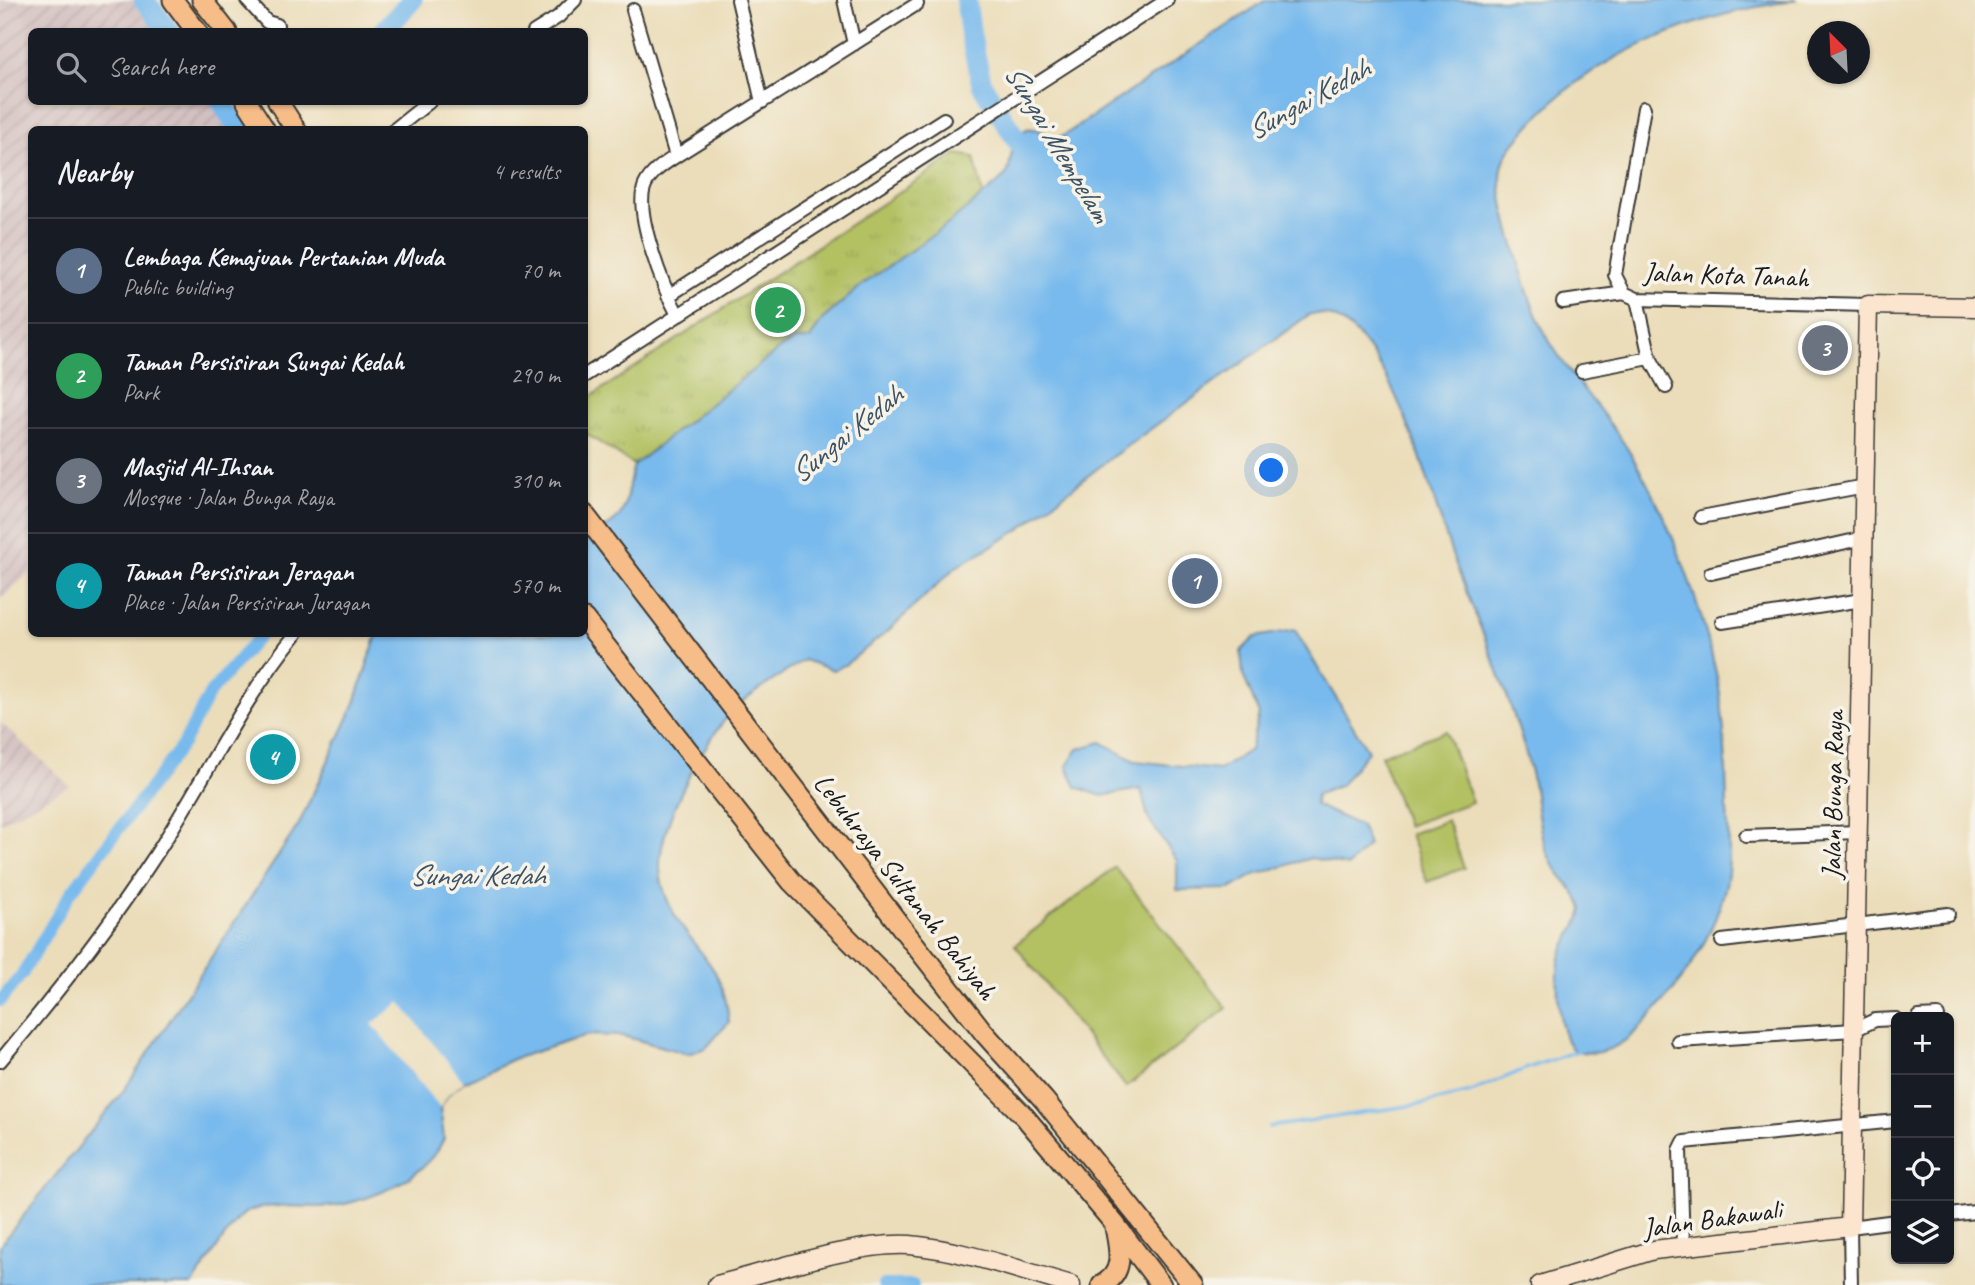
<!DOCTYPE html>
<meta charset="utf-8">
<style>
body{margin:0;font-family:Caveat,sans-serif;background:#242831;color:#f1f3f6}
.controls{position:absolute;right:21px;bottom:21px;display:grid;overflow:hidden;border-radius:10px;box-shadow:0 2px 5px #0004}
.controls button{width:63px;height:63px;display:grid;place-items:center;padding:0;border:0;border-bottom:2px solid #363941;background:#171b24;color:#f1f3f6;font:35px sans-serif}
.compass{position:absolute;left:1807px;top:21px;width:63px;height:63px;border-radius:50%;background:#171b24;box-shadow:0 2px 5px #0004;rotate:336deg}
.you{position:absolute;left:1272px;top:471px;width:24px;height:24px;margin:-18px;border:5px solid #fff;border-radius:50%;background:#1a73e8;box-shadow:0 0 0 10px #1a73e833}
.badge{display:grid;place-items:center;width:46px;height:46px;border-radius:50%;background:#1a73e8;color:#fff;font-size:23px;font-weight:700}
.pin{position:absolute;translate:-50% -50%;border:4px solid #fff;box-shadow:0 2px 7px #0006}
.list{margin:0;padding:0;list-style:none}
h2{display:flex;justify-content:space-between;align-items:center;height:91px;margin:0;padding:0 28px;font-size:30px}
h2 small{font-size:23px;font-weight:400;color:#9ea1a6}
.list li{display:grid;grid-template-columns:46px 1fr auto;gap:21px;align-items:center;box-sizing:border-box;height:105px;padding:0 28px;border-top:2px solid #363941}
.list b{display:block;font-size:26px;white-space:nowrap}
.list p{margin:0;font-size:23px;white-space:nowrap;color:#9ea1a6}
.list em{font-size:23px;font-style:normal;color:#9ea1a6}
.icon{flex:none;width:38px;height:38px;fill:none;stroke:currentColor;stroke-width:2;stroke-linecap:round;stroke-linejoin:round}
.map{position:relative;flex:none;width:1975px;height:1285px;overflow:hidden}
.search{position:absolute;background:#171b24;box-shadow:0 2px 5px #0004;left:28px;top:28px;width:560px;height:77px;display:flex;align-items:center;gap:18px;box-sizing:border-box;padding:0 24px;border-radius:10px;color:#9ea1a6;font-size:26px}
.panel{position:absolute;background:#171b24;box-shadow:0 2px 5px #0004;left:28px;top:126px;width:560px;height:511px;border-radius:10px}
.map>svg:first-child{display:block}
.industrial{fill:url(#industrial-furrows)}
.green{fill:#b3c163;stroke:#686e40;stroke-width:2}
.park{fill:url(#park-tufts);stroke:#686e40;stroke-width:2}
.water{fill:#78baed;stroke:#4a6b84;stroke-width:2}
.pier{fill:#ebddb9}
.lines{fill:none;stroke-linecap:round;stroke-linejoin:round}
.stream{stroke:#78baed;stroke-width:3.5}
.canal{stroke:#78baed;stroke-width:12}
.river{stroke:#78baed;stroke-width:21}
.street-casing{stroke:#3b3934;stroke-width:16}
.secondary-casing{stroke:#3b3934;stroke-width:21}
.primary-casing{stroke:#3b3934;stroke-width:23}
.street{stroke:#fff;stroke-width:12}
.secondary{stroke:#fce5cf;stroke-width:18}
.primary{stroke:#f7bd88;stroke-width:19}
.labels{text-anchor:middle;stroke-width:7;stroke-linejoin:round;paint-order:stroke}
.street-label{font-size:28px;fill:#1c1c1c;stroke:#f7f3e8}
.water-label{font-size:30px;font-style:italic;fill:#3c5365;stroke:#f7f3e8}
</style>
<div class="map">
<svg width="1975" height="1285" viewBox="0 0 1975 1285">
<defs>
<pattern id="industrial-furrows" width="10" height="10" patternUnits="userSpaceOnUse" patternTransform="scale(1.75)"><rect width="10" height="10" fill="#d2bfc0"/><path d="M-1 1l2-2M0 10L10 0M9 11l2-2" fill="none" stroke="#b4a4a4"/></pattern>
<pattern id="park-tufts" width="24" height="20" patternUnits="userSpaceOnUse" patternTransform="scale(1.75)"><rect width="24" height="20" fill="#b3c163"/><path d="M3 7l-1-3M5 7V3M7 7l1-3M15 17l-1-3M17 17v-4M19 17l1-3" fill="none" stroke="#99a555"/></pattern>
</defs>
<rect width="100%" height="100%" fill="#f7f3e8"/>
<filter id="ink" filterUnits="userSpaceOnUse"><feTurbulence type="fractalNoise" baseFrequency=".0143" numOctaves="2"/><feDisplacementMap in="SourceGraphic" scale="14" xChannelSelector="R" yChannelSelector="G"/><feConvolveMatrix kernelMatrix="1 2 1 2 8 2 1 2 1" color-interpolation-filters="sRGB"/></filter>
<filter id="wash" filterUnits="userSpaceOnUse"><feTurbulence type="fractalNoise" baseFrequency=".00686" numOctaves="4" result="noise"/><feDisplacementMap in="SourceGraphic" scale="28" xChannelSelector="R" yChannelSelector="G"/><feGaussianBlur stdDeviation="1.57" result="paint"/><feColorMatrix in="noise" values="0 0 0 0 0 0 0 0 0 0 0 0 0 0 0 0 0 1.4 0 .05"/><feComposite in="paint" operator="in"/></filter>
<g filter="url(#wash)">
<rect width="100%" height="100%" fill="#ebddb9"/>
<path class="industrial" d="M0 0H133L158 31 32 32V102H214L241 129 32 130 31 571 0 600Z
M0 722 70 786 0 823Z"/>
<path class="green" d="M1446 731 1472 802 1407 826 1381 755Z
M1447 820 1464 868 1427 882 1410 834Z
M1115 867 1227 1008 1126 1087 1015 945Z"/>
<path class="park" d="M957 154 974 157 983 195 947 225 862 285 822 320 810 339 794 340 783 346 634 465 585 433 584 401Z"/>
<path class="water" d="M1266 0H1798C1703 13 1594 51 1530 125 1520 137 1507 149 1503 164 1497 185 1505 213 1510 232 1521 269 1530 309 1550 342 1573 381 1607 414 1630 453 1669 517 1701 603 1717 677 1725 718 1726 764 1727 807 1728 834 1732 862 1725 889 1714 932 1692 969 1663 1002 1639 1029 1614 1063 1573 1050 1557 1033 1554 974 1562 951 1568 937 1581 923 1583 908 1574 886 1554 873 1546 850 1536 822 1537 790 1528 761 1509 692 1478 624 1453 557 1432 502 1387 304 1310 314L1112 457 1019 530 956 567 888 631 845 665 833 670 804 660C782 675 758 689 738 706 706 735 662 819 660 863 659 879 666 900 674 914 699 958 724 964 729 1022L706 1048 688 1054 623 1036 588 1035 513 1059 464 1082 449 1094 440 1108 444 1138C428 1177 373 1200 333 1206 304 1210 275 1200 247 1212 234 1217 204 1270 192 1285H0V1245L124 1090 299 824 355 703 377 634H584L585 537C635 518 621 505 634 465L783 346 794 340 810 339 822 320 862 285 947 225 999 182 1008 172 1013 146 1026 129C1040 126 1049 140 1063 136Z
M1295 630 1368 751 1341 785 1316 795 1315 805 1361 826 1369 845 1348 866 1311 858 1254 875 1230 889 1177 890V861L1148 818 1141 789 1102 796 1076 787 1067 766 1078 749 1101 742 1135 761 1219 770 1250 750 1259 714 1243 675 1241 651 1255 637Z"/>
<path class="pier" d="M400 1002 464 1082 449 1094 440 1108 372 1024Z"/>
<g class="lines">
<path class="stream" d="M1269 1127 1421 1104 1471 1092 1525 1069 1580 1050"/>
<path class="canal" d="M0 1001 23 973 69 895 183 744 210 693 261 634
M883 1285H913"/>
<path class="river" d="M144 0 170 32
M966 0 971 37 982 85 1032 164
M383 32 412 0
M222 102 238 129 245 126"/>
</g>
</g>
<g filter="url(#ink)">
<g class="lines">
<defs>
<path id="street" d="M247 0 267 22 277 25
M738 0 762 102
M844 0 854 44
M633 10 676 156
M534 32 558 17 575 0
M1644 108 1615 275 1624 293 1637 299 1868 305
M394 130 429 102
M668 296 944 119
M1637 299 1650 358 1666 387
M1563 302 1624 293
M678 315C664 289 633 212 645 185 651 172 664 164 676 156L917 4
M1582 371 1650 358
M584 376 1167 0
M1701 517 1865 486
M1711 573 1864 538
M1722 622 1862 600
M1746 836 1858 832
M1722 941 1948 914
M1919 1017 1938 1016
M1678 1041 1854 1030 1875 1020 1896 1019
M0 1061C54 997 105 932 151 862 201 787 239 704 296 634
M1949 1215 1975 1212
M1683 1245 1680 1150 1684 1142 1896 1121
M1851 1285 1850 1227 1896 1221"/>
<path id="secondary" d="M717 1285C769 1272 859 1241 910 1245 964 1250 1019 1270 1071 1285
M1540 1285 1654 1250 1850 1227 1868 305 1975 307"/>
<path id="primary" d="M173 0 197 32
M202 0 227 32
M247 102 265 130
M278 102 296 130
M584 514 912 941 985 1034 1044 1100 1193 1285
M584 619 792 882 1024 1116 1114 1223 1161 1285
M1102 1285C1126 1272 1119 1249 1115 1227"/>
</defs>
<use href="#street" class="street-casing"/>
<use href="#secondary" class="secondary-casing"/>
<use href="#primary" class="primary-casing"/>
<use href="#street" class="street"/>
<use href="#secondary" class="secondary"/>
<use href="#primary" class="primary"/>
</g>
</g>
<g class="labels">
<g class="street-label">
<text transform="translate(1726 274) rotate(2)" y="10">Jalan Kota Tanah</text>
<text transform="translate(1832 795) rotate(-89)" y="10">Jalan Bunga Raya</text>
<text transform="translate(906 886) rotate(52)" y="10">Lebuhraya Sultanah Bahiyah</text>
<text transform="translate(1712 1218) rotate(-8)" y="10">Jalan Bakawali</text>
</g>
<g class="water-label">
<text transform="translate(1308 99) rotate(-29)" y="10">Sungai Kedah</text>
<text transform="translate(1058 143) rotate(59)" y="10">Sungai Mempelam</text>
<text transform="translate(846 434) rotate(-39)" y="10">Sungai Kedah</text>
<text x="477" y="885">Sungai Kedah</text>
</g>
</g>
</svg>
<div class="controls">
<button>+</button>
<button>−</button>
<button><svg class="icon" aria-label="locate" viewBox="0 0 24 24"><circle cx="12" cy="12" r="6"/><path d="M12 2v4M12 18v4M2 12h4M18 12h4"/></svg></button>
<button><svg class="icon" aria-label="layers" viewBox="0 0 24 24"><path d="M12 4l9 5-9 5-9-5zM3 14l9 5 9-5"/></svg></button>
</div>
<svg class="compass" viewBox="-18 -18 36 36"><path d="M0-13l5 13h-10z" fill="#e53935"/><path d="M0 13l5-13h-10z" fill="#9ea1a6"/></svg>
<div class="you"></div>
<div class="pin badge" style="left:1195px;top:581px;background:#5c6f8a">1</div>
<div class="pin badge" style="left:778px;top:310px;background:#2e9e5b">2</div>
<div class="pin badge" style="left:1825px;top:348px;background:#6b7280">3</div>
<div class="pin badge" style="left:273px;top:757px;background:#0f9aa8">4</div>
<div class="search"><svg class="icon" aria-label="search" viewBox="0 0 24 24"><circle cx="10" cy="10" r="6"/><path d="M15 15l6 6"/></svg>Search here</div>
<section class="panel">
<h2>Nearby<small>4 results</small></h2>
<ul class="list">
<li><span class="badge" style="background:#5c6f8a">1</span><div><b>Lembaga Kemajuan Pertanian Muda</b><p>Public building</p></div><em>70 m</em></li>
<li><span class="badge" style="background:#2e9e5b">2</span><div><b>Taman Persisiran Sungai Kedah</b><p>Park</p></div><em>290 m</em></li>
<li><span class="badge" style="background:#6b7280">3</span><div><b>Masjid Al-Ihsan</b><p>Mosque · Jalan Bunga Raya</p></div><em>310 m</em></li>
<li><span class="badge" style="background:#0f9aa8">4</span><div><b>Taman Persisiran Jeragan</b><p>Place · Jalan Persisiran Juragan</p></div><em>570 m</em></li>
</ul>
</section>
</div>
